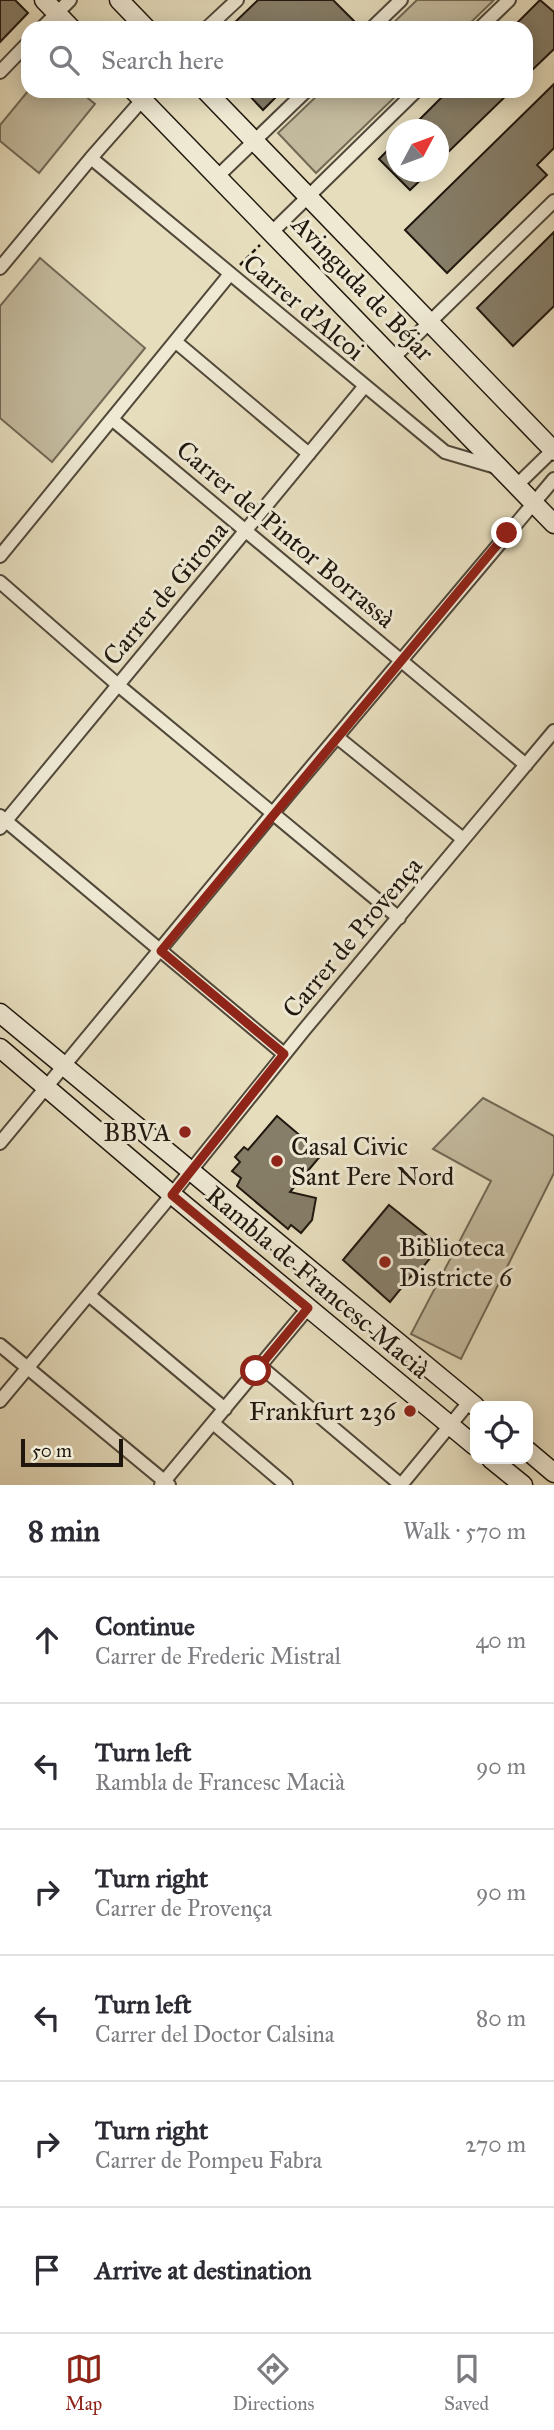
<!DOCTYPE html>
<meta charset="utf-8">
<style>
body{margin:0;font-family:"IM FELL Great Primer",serif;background:#f7f7f7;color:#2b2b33}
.controls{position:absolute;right:21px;bottom:21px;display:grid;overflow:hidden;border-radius:14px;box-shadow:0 4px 18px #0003}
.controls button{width:63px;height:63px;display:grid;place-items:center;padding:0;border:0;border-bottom:2px solid #e1e1e2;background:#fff;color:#2b2b33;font:35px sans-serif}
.compass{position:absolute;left:386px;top:119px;width:63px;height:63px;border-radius:50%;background:#fff;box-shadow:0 4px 18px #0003;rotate:49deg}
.scale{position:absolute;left:21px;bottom:18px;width:102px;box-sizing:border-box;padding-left:7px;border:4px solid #1f170e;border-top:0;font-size:19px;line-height:24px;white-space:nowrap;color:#1f170e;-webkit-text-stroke:5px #efe9d4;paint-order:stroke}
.stop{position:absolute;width:21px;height:21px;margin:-16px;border:5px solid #8f2418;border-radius:50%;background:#fff}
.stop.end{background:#8f2418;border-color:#fff;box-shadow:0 2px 7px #0008}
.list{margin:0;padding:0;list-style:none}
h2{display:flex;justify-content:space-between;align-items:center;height:91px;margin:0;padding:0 28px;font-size:30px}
h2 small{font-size:23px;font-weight:400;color:#7c7c81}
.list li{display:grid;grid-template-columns:46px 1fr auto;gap:21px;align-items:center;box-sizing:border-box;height:126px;padding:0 28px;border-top:2px solid #e1e1e2}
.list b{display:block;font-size:26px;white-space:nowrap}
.list p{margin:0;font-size:23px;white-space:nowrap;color:#7c7c81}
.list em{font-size:23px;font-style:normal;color:#7c7c81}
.icon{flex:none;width:38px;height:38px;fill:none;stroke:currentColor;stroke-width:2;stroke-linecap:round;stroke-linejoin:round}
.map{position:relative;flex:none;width:554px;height:1485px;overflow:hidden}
.search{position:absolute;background:#fff;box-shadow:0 4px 18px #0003;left:21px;right:21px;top:21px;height:77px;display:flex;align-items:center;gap:18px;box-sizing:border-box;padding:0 24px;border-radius:21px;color:#7c7c81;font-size:26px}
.sheet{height:847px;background:#fff}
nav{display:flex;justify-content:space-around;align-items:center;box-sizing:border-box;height:98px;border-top:2px solid #e1e1e2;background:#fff;font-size:19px;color:#7c7c81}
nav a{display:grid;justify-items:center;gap:4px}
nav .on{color:#8f2418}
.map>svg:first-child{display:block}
.green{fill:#c4bb9f;stroke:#726956;stroke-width:2}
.building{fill:#867e69;stroke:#1f170e;stroke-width:2}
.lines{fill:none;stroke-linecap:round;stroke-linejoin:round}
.street-casing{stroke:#51483a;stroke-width:16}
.secondary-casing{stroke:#1f170e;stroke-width:21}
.path{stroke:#1f170e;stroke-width:2.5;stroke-dasharray:5 3.5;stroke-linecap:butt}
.street{stroke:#efe9d4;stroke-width:12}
.secondary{stroke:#efe9d4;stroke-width:18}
.route{stroke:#8f2418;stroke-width:9}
.poi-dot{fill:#8f2418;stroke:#efe9d4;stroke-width:2.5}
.labels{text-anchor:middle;stroke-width:6;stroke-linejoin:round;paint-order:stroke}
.street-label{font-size:26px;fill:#1f170e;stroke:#efe9d4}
.poi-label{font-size:26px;fill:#1f170e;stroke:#efe9d4;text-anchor:end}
</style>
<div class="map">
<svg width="554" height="1485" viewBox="0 0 554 1485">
<rect width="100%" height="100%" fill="#e6ddbd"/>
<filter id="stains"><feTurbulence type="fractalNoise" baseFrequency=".00286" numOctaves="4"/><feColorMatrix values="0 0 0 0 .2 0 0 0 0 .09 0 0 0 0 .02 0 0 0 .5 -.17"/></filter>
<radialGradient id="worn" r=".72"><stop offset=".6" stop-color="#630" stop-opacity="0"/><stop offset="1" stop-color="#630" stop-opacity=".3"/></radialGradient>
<path class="green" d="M417 0H494L465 28H388Z
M28 91H79L95 104 39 173 0 141V125Z
M322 91H401L316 173 278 133Z
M40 258 145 348 52 462 0 418V306Z
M483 1098 554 1136V1173L461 1359 411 1334 491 1181 433 1149Z"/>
<path class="building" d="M0 0H15L28 13 0 42Z
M258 0H333L354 21 346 28H229Z
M540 0 554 12V49L526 76V28H512Z
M554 84V148L537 165 547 175 447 273 405 230Z
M245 91H282L263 110Z
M448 91H511L438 162V130H409Z
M396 142V172H429L410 190 379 159Z
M554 232V306L513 346 477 308Z
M277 1116 322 1154 290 1192 316 1198 312 1220 301 1233 291 1225 288 1229 237 1186 241 1178 232 1171 240 1162 235 1157 244 1147 248 1150Z
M389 1205 440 1246 414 1278 411 1276 390 1302 343 1260Z"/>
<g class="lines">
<defs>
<path id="street" d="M42 28 70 0
M207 28 237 0
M372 28 401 0
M480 28 509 0
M0 72 28 43
M91 158 445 452 496 467
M218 176 306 91
M272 232 416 91
M0 268 91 158 150 91
M176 342 309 454
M394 357 554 201
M113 420 526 765
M517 485 554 449
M0 556 230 274
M0 582 118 685 399 918
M337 737 463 839
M0 816 284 1054
M0 828 364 387
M0 1143 292 790 554 479
M89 1295 225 1409
M0 1345 169 1485
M260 1366 401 1485
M0 1401 164 1204 304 1030 554 731
M213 1423 286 1485
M161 1485 308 1308
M401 1485 470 1401"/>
<path id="secondary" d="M44 0 71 28
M119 0 146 28
M134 91 554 524
M206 91 554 451
M0 1013 475 1406
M0 1048 176 1198 475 1446
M528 1451 554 1473
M491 1459 523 1485"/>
</defs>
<use href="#street" class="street-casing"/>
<use href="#secondary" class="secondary-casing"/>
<path class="path" d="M240 265 260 245"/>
<use href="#street" class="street"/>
<use href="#secondary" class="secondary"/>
</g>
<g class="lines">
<path class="route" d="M256 1371 308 1308 172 1195 284 1054 161 951 507 533"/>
</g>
<g class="poi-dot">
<circle cx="185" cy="1132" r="7"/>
<circle cx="277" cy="1161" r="7"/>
<circle cx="385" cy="1262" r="7"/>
<circle cx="410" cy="1411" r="7"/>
</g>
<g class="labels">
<g class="street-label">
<text transform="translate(363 288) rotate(46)" y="9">Avinguda de Béjar</text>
<text transform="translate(304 307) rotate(40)" y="9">Carrer d'Alcoi</text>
<text transform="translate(286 534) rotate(40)" y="9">Carrer del Pintor Borrassà</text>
<text transform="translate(165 593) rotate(-50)" y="9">Carrer de Girona</text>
<text transform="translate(352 937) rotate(-50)" y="9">Carrer de Provença</text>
<text transform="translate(318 1282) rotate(40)" y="9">Rambla de Francesc Macià</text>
</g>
<g class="poi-label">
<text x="171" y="1141">BBVA</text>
<text x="291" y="1155" text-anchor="start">Casal Civic<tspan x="291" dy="30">Sant Pere Nord</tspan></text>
<text x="399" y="1256" text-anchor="start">Biblioteca<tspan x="399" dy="30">Districte 6</tspan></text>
<text x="396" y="1420">Frankfurt 236</text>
</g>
</g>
<rect width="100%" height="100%" filter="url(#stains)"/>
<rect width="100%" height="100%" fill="url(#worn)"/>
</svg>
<div class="controls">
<button><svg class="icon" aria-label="locate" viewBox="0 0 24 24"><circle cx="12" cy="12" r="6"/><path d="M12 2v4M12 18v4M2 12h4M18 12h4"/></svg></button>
</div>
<svg class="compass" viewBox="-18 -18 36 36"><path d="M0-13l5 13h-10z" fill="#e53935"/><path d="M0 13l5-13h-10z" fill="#7c7c81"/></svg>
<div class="scale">50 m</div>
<div class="stop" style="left:256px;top:1371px"></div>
<div class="stop end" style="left:507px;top:533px"></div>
<div class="search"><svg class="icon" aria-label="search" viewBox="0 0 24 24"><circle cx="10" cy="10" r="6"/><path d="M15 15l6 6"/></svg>Search here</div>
</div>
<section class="sheet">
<h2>8 min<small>Walk · 570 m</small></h2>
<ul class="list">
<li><svg class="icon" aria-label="ahead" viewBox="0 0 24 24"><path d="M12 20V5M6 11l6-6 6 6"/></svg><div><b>Continue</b><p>Carrer de Frederic Mistral</p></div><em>40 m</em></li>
<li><svg class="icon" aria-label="left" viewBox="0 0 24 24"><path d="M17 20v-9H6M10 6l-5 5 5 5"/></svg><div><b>Turn left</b><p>Rambla de Francesc Macià</p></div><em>90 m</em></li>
<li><svg class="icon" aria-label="right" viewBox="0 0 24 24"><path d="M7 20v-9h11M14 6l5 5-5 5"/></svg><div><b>Turn right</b><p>Carrer de Provença</p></div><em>90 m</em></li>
<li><svg class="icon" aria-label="left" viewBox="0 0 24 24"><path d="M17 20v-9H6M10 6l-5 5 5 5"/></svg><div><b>Turn left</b><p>Carrer del Doctor Calsina</p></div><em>80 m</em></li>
<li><svg class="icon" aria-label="right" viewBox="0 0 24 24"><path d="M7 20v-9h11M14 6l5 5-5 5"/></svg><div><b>Turn right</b><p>Carrer de Pompeu Fabra</p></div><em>270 m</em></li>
<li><svg class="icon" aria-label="arrive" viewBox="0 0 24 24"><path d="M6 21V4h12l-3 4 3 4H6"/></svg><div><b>Arrive at destination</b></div></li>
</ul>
</section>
<nav>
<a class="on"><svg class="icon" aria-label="map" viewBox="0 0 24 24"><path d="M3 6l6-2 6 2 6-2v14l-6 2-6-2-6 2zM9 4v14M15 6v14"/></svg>Map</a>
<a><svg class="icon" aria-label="directions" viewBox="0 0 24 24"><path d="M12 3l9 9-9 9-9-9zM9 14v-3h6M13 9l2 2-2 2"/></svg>Directions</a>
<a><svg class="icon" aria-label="saved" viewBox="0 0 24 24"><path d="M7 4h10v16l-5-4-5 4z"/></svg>Saved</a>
</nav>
